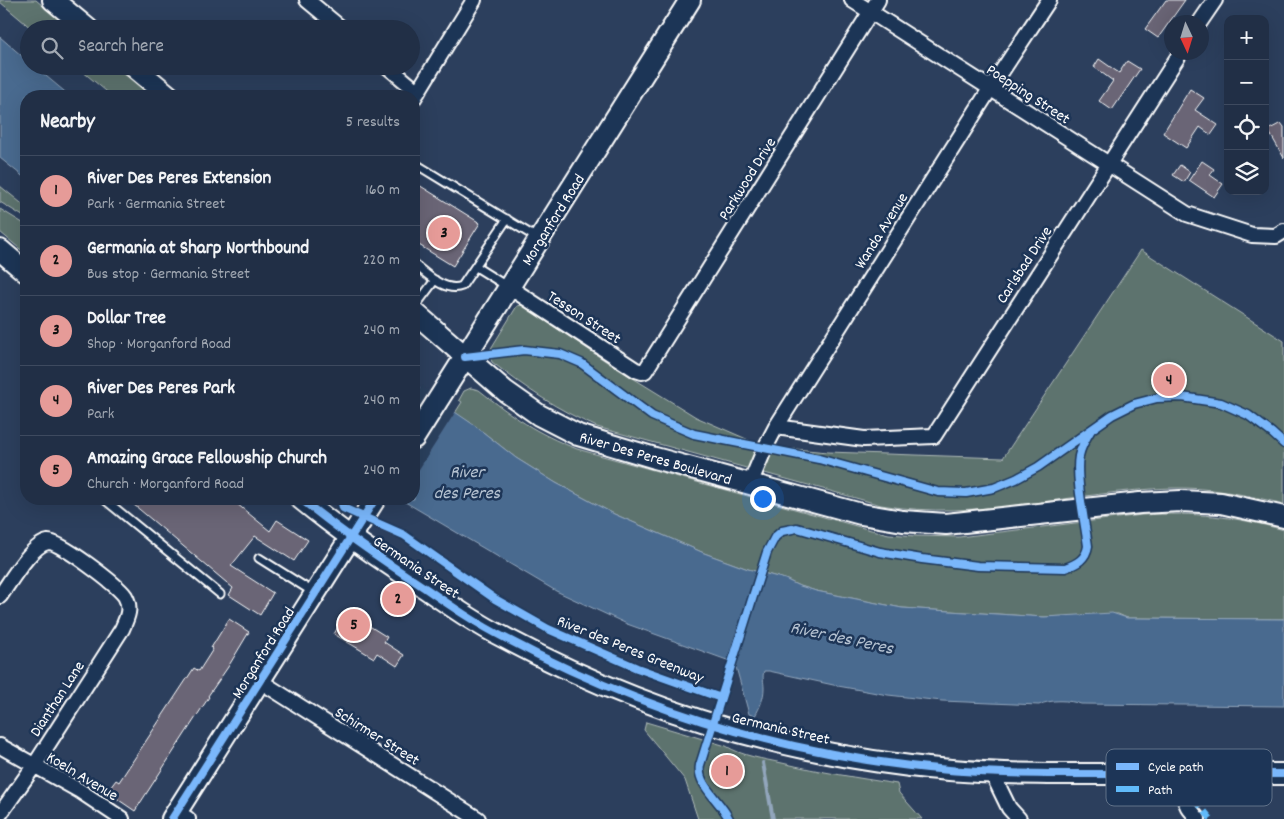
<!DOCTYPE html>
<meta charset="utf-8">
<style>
body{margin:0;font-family:Dekko,sans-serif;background:#29374d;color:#f1f3f6}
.controls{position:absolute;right:15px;top:15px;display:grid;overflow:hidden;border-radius:10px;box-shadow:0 5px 20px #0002}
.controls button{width:45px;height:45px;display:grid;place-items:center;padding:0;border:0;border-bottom:1px solid #3e4a5f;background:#212f46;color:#f1f3f6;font:25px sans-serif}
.compass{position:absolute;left:1164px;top:15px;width:45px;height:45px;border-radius:50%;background:#212f46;box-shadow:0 5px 20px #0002;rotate:176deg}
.you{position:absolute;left:762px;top:498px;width:18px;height:18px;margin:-12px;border:4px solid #fff;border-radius:50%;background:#1a73e8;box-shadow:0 0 0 8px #1a73e833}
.badge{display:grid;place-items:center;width:32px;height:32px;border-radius:50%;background:#e69b98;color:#111;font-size:16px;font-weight:700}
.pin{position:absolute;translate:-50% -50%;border:2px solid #fff;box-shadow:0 1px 5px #0006}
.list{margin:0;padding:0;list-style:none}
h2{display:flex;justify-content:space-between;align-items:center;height:65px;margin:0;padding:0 20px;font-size:21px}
h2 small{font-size:16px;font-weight:400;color:#a2a9b3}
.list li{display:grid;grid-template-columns:32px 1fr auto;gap:15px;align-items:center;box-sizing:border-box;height:70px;padding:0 20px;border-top:1px solid #3e4a5f}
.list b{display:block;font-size:19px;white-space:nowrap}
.list p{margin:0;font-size:16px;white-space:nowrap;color:#a2a9b3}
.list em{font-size:16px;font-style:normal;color:#a2a9b3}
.icon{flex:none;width:28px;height:28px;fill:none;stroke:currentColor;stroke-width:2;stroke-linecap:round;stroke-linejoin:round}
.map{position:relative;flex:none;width:1284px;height:819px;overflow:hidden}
.search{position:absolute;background:#212f46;box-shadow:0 5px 20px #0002;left:20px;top:20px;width:400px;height:55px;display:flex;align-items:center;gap:12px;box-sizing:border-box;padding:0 18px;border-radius:28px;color:#a2a9b3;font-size:19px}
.panel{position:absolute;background:#212f46;box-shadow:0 5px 20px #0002;left:20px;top:90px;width:400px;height:415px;border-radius:20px}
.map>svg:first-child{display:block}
.green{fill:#5d736e;stroke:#aeb9b6}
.water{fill:#496a8f;stroke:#92a6bc}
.pier{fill:#2c3f5d}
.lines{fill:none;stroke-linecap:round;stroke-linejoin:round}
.stream{stroke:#92a6bc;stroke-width:4}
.building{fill:#6a6576;stroke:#fff}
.service-casing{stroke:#fff;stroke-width:11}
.minor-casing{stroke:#fff;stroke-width:18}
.secondary-casing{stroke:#fff;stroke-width:24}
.service{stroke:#1d3557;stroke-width:7}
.minor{stroke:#1d3557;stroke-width:14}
.secondary{stroke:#1d3557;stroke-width:20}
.quiet{stroke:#60bafa;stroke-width:6;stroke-dasharray:12 6;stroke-linecap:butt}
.cycleway-casing{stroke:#1d3557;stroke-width:11}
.cycleway{stroke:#7ab7fb;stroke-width:8}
.labels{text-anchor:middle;stroke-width:5;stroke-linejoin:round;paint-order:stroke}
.street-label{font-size:16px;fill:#fff;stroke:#1d3557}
.water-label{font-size:18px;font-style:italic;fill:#b6c3d2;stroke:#1d3557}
.key{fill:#1d3557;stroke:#617289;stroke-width:1}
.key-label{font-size:14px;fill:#fff}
</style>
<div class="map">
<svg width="1284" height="819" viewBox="0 0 1284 819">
<rect width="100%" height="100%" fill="#2c3f5d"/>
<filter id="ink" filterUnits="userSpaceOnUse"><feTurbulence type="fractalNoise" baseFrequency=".02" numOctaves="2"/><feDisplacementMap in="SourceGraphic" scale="10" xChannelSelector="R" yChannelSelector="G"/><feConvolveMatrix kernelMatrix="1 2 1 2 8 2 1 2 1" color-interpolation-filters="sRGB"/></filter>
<g filter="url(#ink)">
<path class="green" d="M0 0H36L70 29H32L0 2Z
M76 66H115L151 96H112Z
M0 186 26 207V218L0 202Z
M0 209 26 225V254L0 232Z
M1141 250 1284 341V504C1247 495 1210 487 1172 488 1074 491 978 522 881 505L597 427C558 410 525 388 492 362L489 354 490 350 517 306 522 305 610 364 696 417 758 444 774 447 828 452 1003 458Z
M471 388 479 390C513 417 536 433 577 449L867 529 889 534 916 536 959 537 1142 515C1195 512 1233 516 1284 530V619L1127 618 1118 614 1044 617 902 608 816 591 797 585 785 579 748 569 704 553 614 514 556 483 516 458 474 425 455 413 462 402 459 400 464 391Z
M646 722 726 746C742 756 764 759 782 763 820 772 858 778 897 784L899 793 922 819H698L685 780 644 730Z"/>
<path class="water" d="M0 37 29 62V66H34L70 96H26V179L0 158Z
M414 384 474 425 516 458 556 483 614 514 704 553 748 569 785 579 797 585 816 591 902 608 1044 617 1112 613 1127 618 1284 619V706L1081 704C1070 700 1050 699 1039 705L942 701 888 695 838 686 769 671H764C762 677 764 682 764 688 764 698 760 707 755 716L749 714 736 667 727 660 627 624 556 591 400 499H414Z"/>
<path class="pier" d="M421 386 456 411 414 477V397Z
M758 569 765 571 734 669 728 664Z"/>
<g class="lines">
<path class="stream" d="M763 763 773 819"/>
</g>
<path class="building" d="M1166 0H1185L1158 38 1145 29Z
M1099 59 1119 73 1127 61 1140 69 1112 110 1099 101 1113 81 1094 67Z
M1190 89 1204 98 1195 110 1218 125 1211 135 1200 127 1186 148 1163 133Z
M1281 123 1284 127V158L1268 130Z
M1202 161 1214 169 1210 175 1223 184 1214 197 1189 180Z
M1180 165 1190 172 1184 182 1173 175Z
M414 182 480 223 453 266 414 242Z
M127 499H231L270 531 277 520 308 540 294 561 255 536 231 566 273 593 260 615 229 595 233 588Z
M347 612 387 637 384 642 404 655 397 666 377 653 374 658 334 634Z
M229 619 249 632 228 667 208 696 209 697 135 811 107 792 116 780 119 782 194 668 199 671 213 649 211 648Z"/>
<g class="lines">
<defs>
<path id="service" d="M414 163 537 238
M414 264C427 274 445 293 462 286L507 219
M476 267 508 287
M414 308 435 280
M104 499 220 594
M259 558 313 592"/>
<path id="minor" d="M307 0 342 29
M852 0 1187 214 1252 235 1276 236 1284 231
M1200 22 1215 0
M387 66 418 92
M414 98 474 0
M509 287 636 370 642 372 645 371 878 0
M776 427 864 439 934 436 1181 52
M750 484 765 448 776 427 990 89 1049 0
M0 596C10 582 31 545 48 542 60 541 117 585 125 596 132 608 127 618 122 629L34 766 0 814
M260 681 478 819
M0 746 80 791 122 819
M992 773 1009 808 1019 819
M1173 774 1188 807 1198 819
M177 812 188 819"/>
<path id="secondary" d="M53 0 88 29
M133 66 169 96
M0 250 26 272
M414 312 505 391 539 415 578 435 655 458 861 514 903 521 946 524 1140 503 1181 501 1221 503 1284 517
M414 438 690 0
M301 499C340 531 382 560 425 588 451 606 477 624 505 638 631 705 769 749 910 766 973 774 1036 774 1099 774 1161 774 1222 774 1284 774
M172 819 375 499"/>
</defs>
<use href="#service" class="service-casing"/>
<use href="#minor" class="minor-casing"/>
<use href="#secondary" class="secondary-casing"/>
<use href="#service" class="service"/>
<use href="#minor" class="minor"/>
<use href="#secondary" class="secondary"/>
<path class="quiet" d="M1196 796 1198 803 1211 819"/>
<defs>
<path id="cycleway" d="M465 357 524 350 560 354 581 363 652 416 694 434 819 459 938 492 966 493 994 488 1016 479 1038 467 1112 415 1134 404 1157 398 1182 397 1221 403 1248 415 1272 433 1284 444
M301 499C340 531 382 560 425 588 451 606 477 624 505 638 631 705 769 749 910 766 973 774 1036 774 1099 774 1161 774 1222 774 1284 774
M341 499 343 508 404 535 495 599 548 629 637 668 721 698 767 552 775 537 782 531 797 528 880 552 922 559 978 566 1065 568C1077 564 1086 559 1088 546 1085 523 1075 477 1079 456 1081 446 1086 438 1091 430
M721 698 700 765C696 785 721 801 729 819
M172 819 375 499"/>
</defs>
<use href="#cycleway" class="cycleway-casing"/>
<use href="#cycleway" class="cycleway"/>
</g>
</g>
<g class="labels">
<g class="street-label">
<text transform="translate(1029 93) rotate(33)" y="6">Poepping Street</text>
<text transform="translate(746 178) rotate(-58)" y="6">Parkwood Drive</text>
<text transform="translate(552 219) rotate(-58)" y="6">Morganford Road</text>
<text transform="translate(880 230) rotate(-58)" y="6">Wanda Avenue</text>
<text transform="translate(1023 264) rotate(-57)" y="6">Carlsbad Drive</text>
<text transform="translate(585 316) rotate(33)" y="6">Tesson Street</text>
<text transform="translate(656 457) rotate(16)" y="6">River Des Peres Boulevard</text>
<text transform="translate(417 566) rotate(34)" y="6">Germania Street</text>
<text transform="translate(631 648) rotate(22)" y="6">River des Peres Greenway</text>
<text transform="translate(262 652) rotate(-58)" y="6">Morganford Road</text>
<text transform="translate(56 698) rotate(-57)" y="6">Dianthan Lane</text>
<text transform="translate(781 727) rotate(13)" y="6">Germania Street</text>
<text transform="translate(378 735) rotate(32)" y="6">Schirmer Street</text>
<text transform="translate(83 775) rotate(31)" y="6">Koeln Avenue</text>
</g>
<g class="water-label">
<text x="467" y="477">River<tspan x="467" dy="21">des Peres</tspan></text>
<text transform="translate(842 637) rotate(12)" y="6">River des Peres</text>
</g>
</g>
<rect x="1106" y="749" width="166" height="57" rx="8" class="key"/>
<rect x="1116" y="763" width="23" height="7" fill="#7ab7fb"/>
<rect x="1116" y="786" width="23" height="6" fill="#60bafa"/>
<g class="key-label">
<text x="1148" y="771">Cycle path</text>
<text x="1148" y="794">Path</text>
</g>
</svg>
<div class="controls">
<button>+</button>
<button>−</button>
<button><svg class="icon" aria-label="locate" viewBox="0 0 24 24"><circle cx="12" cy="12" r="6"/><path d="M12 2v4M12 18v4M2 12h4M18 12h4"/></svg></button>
<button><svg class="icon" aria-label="layers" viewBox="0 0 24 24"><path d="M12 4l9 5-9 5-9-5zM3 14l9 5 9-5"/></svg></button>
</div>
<svg class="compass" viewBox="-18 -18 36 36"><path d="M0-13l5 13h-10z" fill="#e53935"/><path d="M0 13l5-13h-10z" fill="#a2a9b3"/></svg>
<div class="you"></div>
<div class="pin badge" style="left:727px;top:771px">1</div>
<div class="pin badge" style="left:398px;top:599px">2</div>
<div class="pin badge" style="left:444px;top:233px">3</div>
<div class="pin badge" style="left:1169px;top:380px">4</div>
<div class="pin badge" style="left:354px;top:625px">5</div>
<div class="search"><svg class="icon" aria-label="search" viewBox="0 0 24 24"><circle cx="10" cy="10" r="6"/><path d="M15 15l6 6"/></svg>Search here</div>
<section class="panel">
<h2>Nearby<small>5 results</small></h2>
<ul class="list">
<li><span class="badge">1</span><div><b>River Des Peres Extension</b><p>Park · Germania Street</p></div><em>160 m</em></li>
<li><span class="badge">2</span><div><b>Germania at Sharp Northbound</b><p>Bus stop · Germania Street</p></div><em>220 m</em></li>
<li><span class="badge">3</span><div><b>Dollar Tree</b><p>Shop · Morganford Road</p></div><em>240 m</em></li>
<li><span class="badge">4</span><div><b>River Des Peres Park</b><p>Park</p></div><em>240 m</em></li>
<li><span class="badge">5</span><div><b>Amazing Grace Fellowship Church</b><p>Church · Morganford Road</p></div><em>240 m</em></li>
</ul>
</section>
</div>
